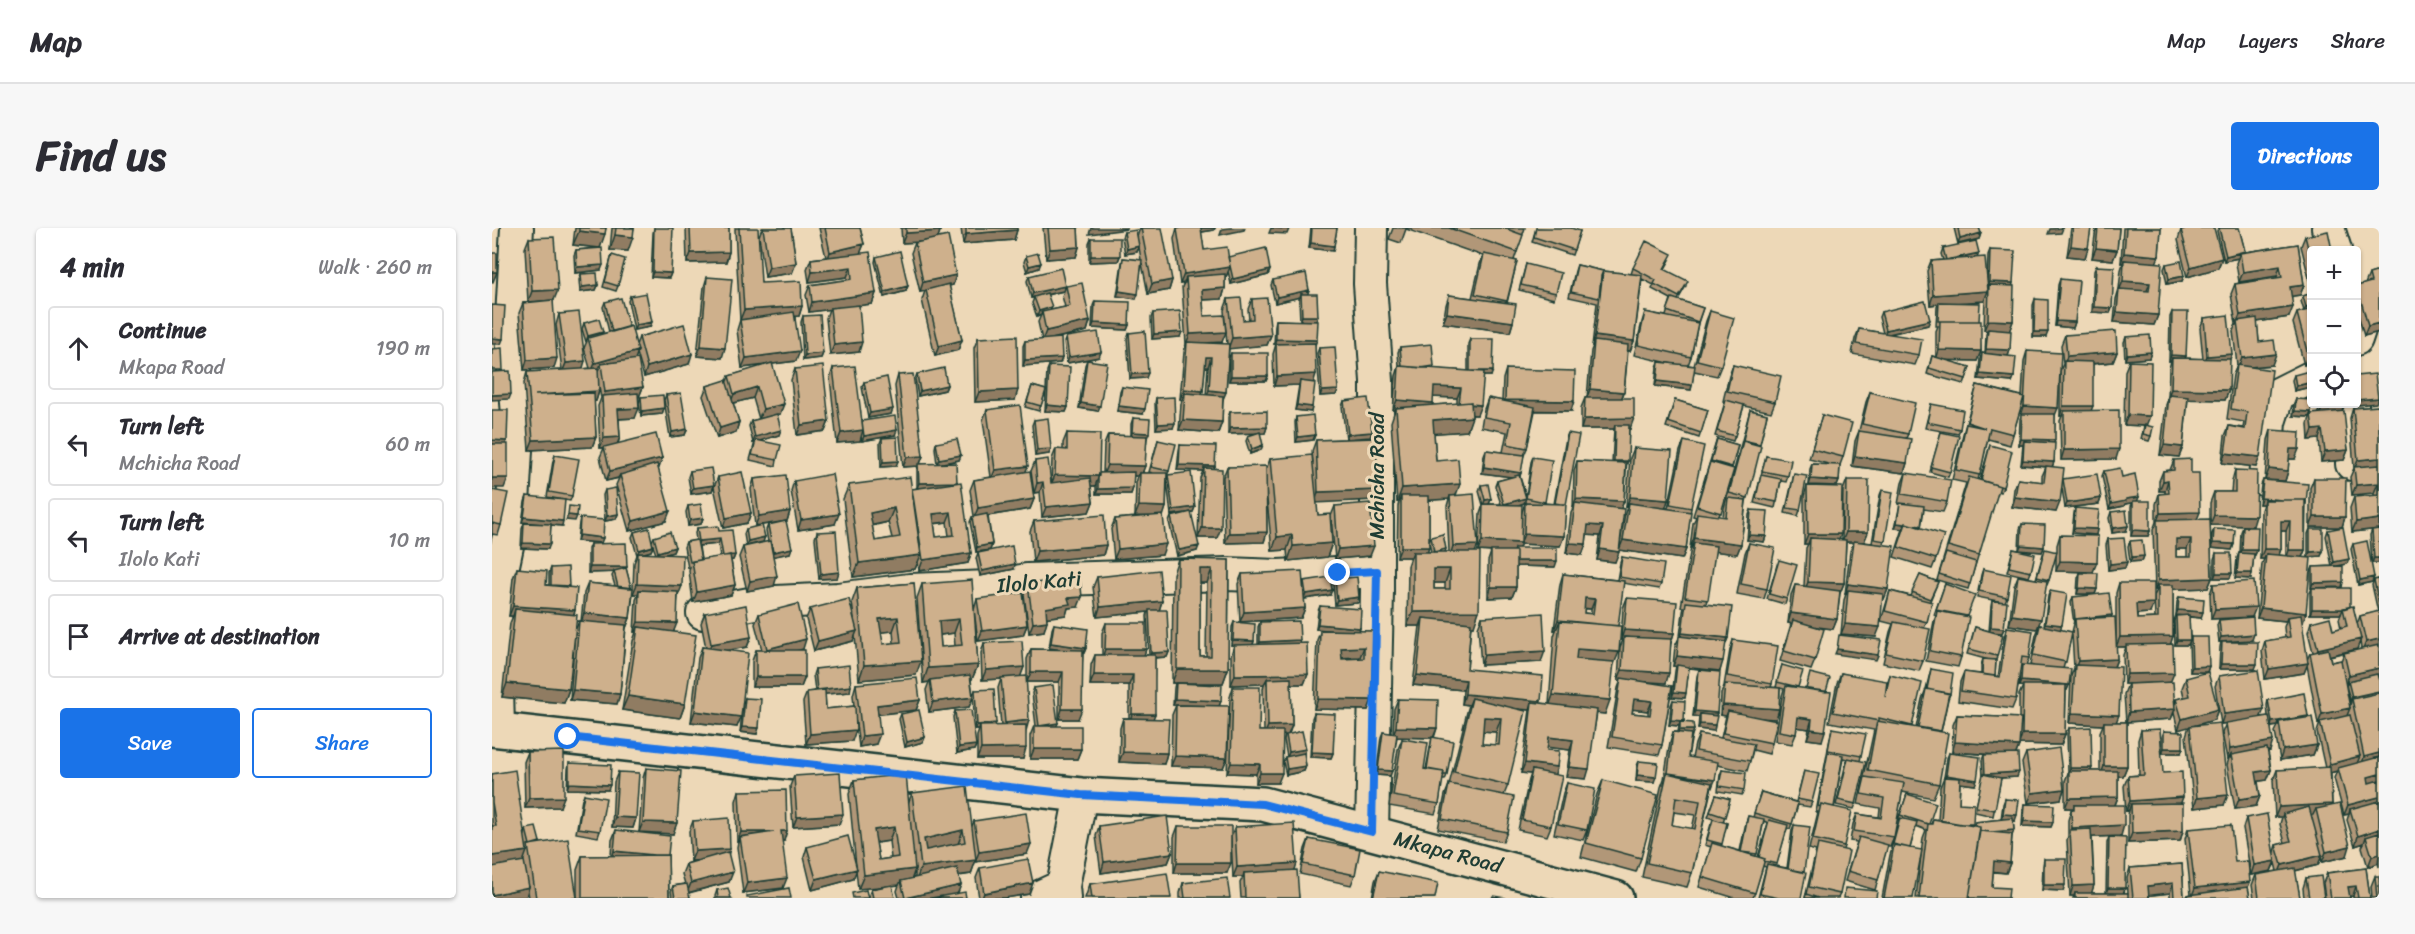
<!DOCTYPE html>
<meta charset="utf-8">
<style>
body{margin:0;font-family:Sriracha,sans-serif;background:#f7f7f7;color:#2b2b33}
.controls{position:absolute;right:18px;top:18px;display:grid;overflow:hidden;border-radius:6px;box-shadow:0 2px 4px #0004}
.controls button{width:54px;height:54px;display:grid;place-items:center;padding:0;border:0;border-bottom:2px solid #e1e1e2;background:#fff;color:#2b2b33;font:30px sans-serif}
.stop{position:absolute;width:18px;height:18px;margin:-14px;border:4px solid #1a73e8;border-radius:50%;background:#fff}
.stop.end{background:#1a73e8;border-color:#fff;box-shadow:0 2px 6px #0008}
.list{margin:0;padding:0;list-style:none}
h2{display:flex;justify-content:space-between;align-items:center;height:78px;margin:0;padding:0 24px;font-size:26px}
h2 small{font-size:20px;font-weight:400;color:#7c7c81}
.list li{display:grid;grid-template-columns:39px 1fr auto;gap:18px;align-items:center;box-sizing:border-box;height:84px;margin:0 12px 12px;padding:0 12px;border:2px solid #e1e1e2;border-radius:6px}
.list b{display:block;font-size:22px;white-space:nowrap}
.list p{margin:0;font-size:20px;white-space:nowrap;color:#7c7c81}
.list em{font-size:20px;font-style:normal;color:#7c7c81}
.actions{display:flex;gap:12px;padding:18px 24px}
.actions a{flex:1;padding:14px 0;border:2px solid #1a73e8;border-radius:6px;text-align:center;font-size:21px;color:#1a73e8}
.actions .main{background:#1a73e8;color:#fff}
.icon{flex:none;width:33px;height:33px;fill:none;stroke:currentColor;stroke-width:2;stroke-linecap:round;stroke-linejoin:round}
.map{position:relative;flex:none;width:1887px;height:670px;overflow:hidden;border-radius:6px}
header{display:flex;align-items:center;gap:36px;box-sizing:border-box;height:84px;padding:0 30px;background:#fff;border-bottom:2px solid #e1e1e2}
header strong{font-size:28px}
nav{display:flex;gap:33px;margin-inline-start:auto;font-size:21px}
.intro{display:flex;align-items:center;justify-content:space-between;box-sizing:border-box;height:144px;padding:0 36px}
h1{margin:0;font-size:42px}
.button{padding:15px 27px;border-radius:6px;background:#1a73e8;color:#fff;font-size:21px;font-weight:700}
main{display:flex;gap:36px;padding:0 36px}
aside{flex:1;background:#fff;border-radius:6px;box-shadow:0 2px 4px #0004}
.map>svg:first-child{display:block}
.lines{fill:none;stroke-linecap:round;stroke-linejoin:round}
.minor-casing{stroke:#1f3d34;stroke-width:36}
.tertiary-casing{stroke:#1f3d34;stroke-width:38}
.minor{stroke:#edd8b7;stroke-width:32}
.tertiary{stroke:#edd8b7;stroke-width:33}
.wall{fill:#b19778;stroke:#1f3d34;stroke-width:1.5;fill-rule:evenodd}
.shaded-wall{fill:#907b62;stroke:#1f3d34;stroke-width:1.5}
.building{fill:#ceb08c;stroke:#1f3d34;stroke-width:1.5;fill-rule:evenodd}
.route{stroke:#1a73e8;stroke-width:8}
.labels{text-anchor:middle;stroke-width:6;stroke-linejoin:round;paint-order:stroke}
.street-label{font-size:21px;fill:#1f3d34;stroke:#edd8b7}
</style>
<header>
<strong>Map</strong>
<nav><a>Map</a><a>Layers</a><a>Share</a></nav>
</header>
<div class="intro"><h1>Find us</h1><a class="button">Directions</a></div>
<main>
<aside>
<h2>4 min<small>Walk · 260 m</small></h2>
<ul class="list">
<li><svg class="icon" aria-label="ahead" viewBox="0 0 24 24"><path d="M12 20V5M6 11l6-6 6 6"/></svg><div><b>Continue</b><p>Mkapa Road</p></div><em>190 m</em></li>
<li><svg class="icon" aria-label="left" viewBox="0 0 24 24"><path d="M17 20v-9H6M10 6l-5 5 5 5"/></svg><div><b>Turn left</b><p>Mchicha Road</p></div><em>60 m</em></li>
<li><svg class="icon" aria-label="left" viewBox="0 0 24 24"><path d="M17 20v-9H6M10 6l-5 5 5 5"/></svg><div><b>Turn left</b><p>Ilolo Kati</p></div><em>10 m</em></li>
<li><svg class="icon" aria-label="arrive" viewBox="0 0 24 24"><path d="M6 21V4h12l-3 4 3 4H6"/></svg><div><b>Arrive at destination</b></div></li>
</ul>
<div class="actions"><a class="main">Save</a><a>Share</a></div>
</aside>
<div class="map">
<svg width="1887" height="670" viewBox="0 0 1887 670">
<rect width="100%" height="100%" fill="#edd8b7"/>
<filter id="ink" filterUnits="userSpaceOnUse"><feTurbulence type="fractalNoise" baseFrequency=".0167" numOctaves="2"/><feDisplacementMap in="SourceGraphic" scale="12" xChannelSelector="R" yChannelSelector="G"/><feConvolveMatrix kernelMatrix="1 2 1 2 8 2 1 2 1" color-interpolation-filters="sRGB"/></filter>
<g filter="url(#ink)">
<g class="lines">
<defs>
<path id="minor" d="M879 0 878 56 885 153V364L880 604
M1836 0 1843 22
M1864 96 1867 102 1864 111
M1860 176V236
M1773 252 1777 194 1786 166 1820 149
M211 385 263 375 346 371 418 362 498 359 535 352 735 346 786 348 885 343
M6 501 3 375 20 294 26 186 19 108 25 0
M545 670 571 658
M572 670 571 658 589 567"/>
<path id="tertiary" d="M0 501 589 567 771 576 1124 670"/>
</defs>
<use href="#minor" class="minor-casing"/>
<use href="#tertiary" class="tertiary-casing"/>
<use href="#minor" class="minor"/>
<use href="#tertiary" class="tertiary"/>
</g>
<path class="wall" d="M83 0H114L108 20 109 42 83 45 82 27 84 22 107 20 81 17Z
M120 0H142L136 23 118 22Z
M162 0 179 45 177 50 159 49 161 5Z
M194 0H237V24L234 34 195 35Z
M243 0H247L269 55 310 78 307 88H303L304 133 280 136 288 186H285L287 207 268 213 285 232 284 238 258 232 263 214 261 215 257 198 259 193 267 191 261 170 241 175 247 194 244 204 225 210 211 168 215 158 235 153 237 148 275 137 250 140 245 102 248 92 243 2Z
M270 0H299L304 35 300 45 273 49 267 8Z
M327 0H368L372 16 368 25 384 65 380 76 367 77V124L338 127 334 90 337 81 317 84 314 67 318 57 355 52V49L317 54 315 41 319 31 334 29Z
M409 0H448V3L446 10 464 47 461 57 457 58 470 112 466 122 443 128 430 72 433 63 428 64 419 25 423 15 428 14 410 15Z
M469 0H525V2L522 12 471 16Z
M551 0H586L587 19 584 29 554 31Z
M648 0 680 52 677 62 656 66 650 35 644 71 625 68 630 35 631 30 649 32 647 19 645 24 633 26 630 9 632 4 645 9Z
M685 0H723L722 2 709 4 712 22 778 42 776 47 739 56 736 43 734 49H733V60L730 71 711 72 712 88 730 114 714 115 735 116 732 82 736 71 751 92H757L756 81 760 71 779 107 775 117 737 120 734 164 731 170 730 194 726 205 687 202 689 176 690 172 688 171 692 124 694 116 690 59 692 55 688 56 682 11ZM713 139H716L714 167H710L711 163Z
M819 0H845L841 23 817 20Z
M901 0H1033L1022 32 1025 33 1015 75 1021 94 1018 104 951 95 954 77 957 67 980 70 988 36 991 28 914 1 909 15 897 11Z
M1044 0 1088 3 1080 27 1040 14Z
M1462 0H1487L1489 5 1487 11 1466 16Z
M1579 0H1599L1593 30 1575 28Z
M1604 0H1627L1625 22 1621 32 1600 30Z
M1631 0H1669L1667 28 1664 34 1666 87 1662 97 1622 94 1624 71 1627 61 1629 42 1631 35H1629Z
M1726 0H1747L1753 24 1806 16 1812 57 1808 67 1800 68 1797 89 1765 94 1767 114 1780 137 1758 139 1764 239 1730 235 1733 208 1737 198 1751 200 1752 194 1735 191 1741 147 1745 137 1741 103 1744 96 1739 66 1743 56 1785 50V48L1747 54 1744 35 1746 30 1732 33 1725 3Z
M1689 2 1730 30 1726 40 1695 49 1686 12Z
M1813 8 1820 22V62L1809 18Z
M37 10 62 72H61L62 140 32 142 27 85 31 75 58 72 36 74 33 20Z
M599 10 628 28 626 33 597 34V15Z
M1451 20 1485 30 1495 55 1496 27 1498 22 1521 58V93L1517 103 1518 122 1516 128 1522 149 1520 154 1486 151 1488 131 1490 125 1493 126 1494 106 1496 102H1492L1493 69 1492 73 1469 75 1487 93 1489 123 1485 133 1453 132 1478 139 1472 156 1435 146 1440 128 1444 129V103L1446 98H1444L1445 79 1446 76 1438 77 1435 43 1439 33 1451 32 1449 26Z
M120 27 126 58 124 63 111 59Z
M534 28 547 40 535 44 532 34Z
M384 29 414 63 392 69 383 34Z
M1178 32 1173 41 1194 58 1186 72 1211 80 1206 95 1199 129 1196 137 1202 138 1214 93 1218 83 1229 138 1225 148 1202 143 1200 157 1199 162 1163 158 1165 139 1167 134 1181 136 1142 127 1150 94 1153 84 1174 88 1179 71 1160 61 1162 57 1150 51 1142 113 1138 123H1136L1132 164 1130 170 1138 201H1137L1132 273 1129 280 1123 334 1105 332 1108 308 1095 307 1094 316 1090 327 1074 325 1079 285 1081 281 1082 243 1085 233 1120 235 1122 201H1089V180L1093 170H1095L1099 123 1101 118H1100L1105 75 1077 69 1083 43 1085 37 1111 43 1140 46H1139L1141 40Z
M1034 36 1064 65 1062 71 1027 62Z
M1674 36 1692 48 1690 53 1675 56 1672 41Z
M1604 38 1620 80 1618 85 1600 84 1602 43Z
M1887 43V104L1872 108 1864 79V60L1865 58 1873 56 1877 46Z
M89 46 106 57 104 62 88 64 87 52Z
M537 48 573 58 571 63 555 67 559 82 573 79 570 68 574 58 598 93 595 103 561 111 570 130 568 135 531 138V118L533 113 550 112 546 94 549 87 545 89 540 75 542 70H539L535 53Z
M215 49 230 130 205 128 212 59Z
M1568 51 1583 94 1581 100 1563 98 1566 57Z
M781 52 816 66 826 88 824 93 820 179 819 184 803 182 807 157 782 158 781 126 784 116H782L783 97 784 92 808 93 807 71 808 69 783 75 779 57Z
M1820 65V135L1812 137 1801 95 1805 85 1812 83 1809 73 1811 68Z
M138 68 158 99 142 102 136 73Z
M1543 71 1554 109H1541V77Z
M603 73 637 97 635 102 600 100 601 78Z
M113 74 137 99 144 117 147 109 197 136 152 149 145 125 143 131 151 159 147 169 143 190 127 191 128 209 126 216 170 230 167 240H166L174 293 137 303 124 257 127 250 114 253 108 229 112 220H108L106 178 109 170 107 159V163L104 173H102L104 209 100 219 37 222 32 155 35 144 70 142 64 97 67 86 90 141 98 140 92 120 95 113 94 114 90 101 92 95 110 106 117 104 111 79Z
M1389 84 1436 97 1398 106 1427 127 1423 137 1360 126 1363 111 1367 101 1391 105 1387 89Z
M1680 84 1694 128 1693 130 1711 131 1708 100 1712 90 1737 131V162L1733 172 1696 171 1691 219 1687 229 1668 227 1674 177 1676 171 1677 140 1679 133H1677L1678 89Z
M661 85 688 109 660 111 659 90Z
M311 88 331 125 329 130 311 132 309 94Z
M637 105 654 150 638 151 635 110Z
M1573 107 1625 124 1621 134 1601 136 1599 183 1624 231 1569 232 1568 193 1570 188H1568V143L1571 136 1569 117Z
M574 109 607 129 575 135 572 114Z
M1634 109 1659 124 1657 130 1633 132 1632 114Z
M486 110 523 172 483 174 482 120Z
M978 111 999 148H991L985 187H980L975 203 942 205 944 233 964 267 986 317 983 324 982 398H979L975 441 1048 475 1057 476 1062 408 1064 402H1062L1068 356 1071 346 1125 352 1128 335 1130 329 1169 356 1167 361 1131 355 1121 438 1113 486 1105 485 1094 551 1074 549 1078 522 1055 519V522L1065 539 1062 547 1059 598 1055 608 1026 602 1037 552 1039 546 1029 545 1038 482 1028 481 1016 557 1012 567 1015 604 1011 614 946 601 953 567 957 557 975 484 977 477 970 476 971 462 921 457 928 398H915L916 338 919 329H905L906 278 907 274H905L899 194 903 182H901L904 148 907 138 906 124 908 119 942 138 941 141 976 143V116ZM941 169 965 170V176L940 177ZM957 271 955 278 957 324H953L954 321 939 309 937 314V272ZM937 315 939 324H935L937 319ZM942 355H953V361H942ZM1092 381H1099V386L1092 385ZM991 503 1004 504 1003 517 990 516Z
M827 120 844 167 828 168 825 125Z
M1535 123 1563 187 1562 234 1560 239 1571 251 1609 270 1607 276 1573 280 1570 260 1564 284 1520 279 1522 261 1526 251 1550 254V248L1554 239 1529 237 1531 217H1527L1528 191 1529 188V178L1518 217 1496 211 1486 252H1488L1498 217 1511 259 1509 264 1506 263 1476 361 1445 352 1474 255 1460 252 1471 206 1485 157 1530 168 1532 133Z
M739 125 776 148 774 153H737V130Z
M595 132 606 183 587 180 593 137Z
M1637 133 1654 198 1659 208 1657 213 1649 211 1652 198 1632 197 1633 143Z
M1241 137 1283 174 1279 184 1252 178 1241 213 1223 208 1233 174 1231 173 1237 148Z
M557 138 576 179 574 184 553 183 554 162 547 183 533 179 540 158 554 162 555 143Z
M341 140 370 193 403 207 370 213 369 208 368 213 345 215 338 150Z
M303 141 337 193 333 203 305 207 299 152Z
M1014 141 1079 183H1043L1035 220 1031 230 1028 249 1034 268 1039 234 1041 229 1053 274 1052 275 1062 276 1074 210 1076 205 1072 308 1068 318 1028 316 1027 320 1063 339 1024 338V359L1020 369 996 370V333L999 324 986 323 988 286 991 277 987 263 989 257 999 271 997 276H1009L1003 258 1005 253 1020 249 990 245 992 227 994 222 1011 224 1015 204 989 199 992 181 996 170 1010 173 1011 151ZM1033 274V275L1030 284 1027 277 1032 275Z
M425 146 455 157 453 162 426 168 423 151Z
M406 147 431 228 428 236H445L443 220 444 215 469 227 467 232 449 236 465 254 479 325 476 335 427 343 426 334 423 341 361 349 351 271 357 257 420 262 425 260V241L426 238 411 239 403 158ZM396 294 400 310 383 313 380 298ZM455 294 457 308 444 309 442 296Z
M1802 147 1818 159 1802 163 1800 152Z
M372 154 399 186 376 190 370 159Z
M630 159 651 186 625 183 628 164Z
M1378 164 1416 206 1414 210 1415 235 1412 245 1360 238 1363 213 1367 203 1374 174Z
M174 167 195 201 193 207 178 209 172 172Z
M149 169 172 180 170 186 149 188 147 175Z
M664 170 681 200 664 201 663 175Z
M1804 171 1819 184 1817 189 1801 188 1802 176Z
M1183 172 1216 182 1207 210 1174 199Z
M852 173 878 209 859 211 886 262 882 272 824 274 826 287 840 315 835 329 796 333 795 322 780 323 774 261 775 304 772 314 733 315 731 249 735 239 774 242 778 231 821 234 820 223 824 212 854 211 850 178Z
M1439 176 1468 201 1466 206 1433 200Z
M1825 176H1853L1850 183 1856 222 1852 232 1829 234 1827 211 1817 212 1816 196 1819 186H1827Z
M1887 178V301L1860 304 1858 280 1862 269 1882 268V265L1860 267 1858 249 1862 240 1858 190 1861 180Z
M495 182 534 243 542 271 538 281 496 288 500 316 498 322 484 324 478 294 480 289 482 288 478 262 482 252 499 249 491 192Z
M1258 182 1275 186 1254 274 1249 316 1245 326 1223 323 1214 376 1236 410 1233 417 1228 443 1197 440 1193 470 1180 469 1183 443 1184 438H1181L1183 418 1188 408 1191 384 1192 379H1189L1198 325 1199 320H1198L1201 295 1204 289 1201 288 1225 211 1246 217 1240 240 1242 241 1227 288 1231 289 1232 280Z
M738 184 775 199 773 205H768L769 222 758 226 754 213 756 208 765 205 736 206V189Z
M1330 187 1351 229 1348 237 1347 253 1345 258 1317 257 1318 241 1320 236 1340 237 1317 231Z
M804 189 823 207 821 212 804 214 803 194Z
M641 190 655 210 651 245H661L657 244 666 212 677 243 675 248V251L676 247 703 279 701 284 699 285 705 323 685 328 677 294 679 289 694 285 679 287 675 253 674 279 671 287 670 327 622 331 619 301 623 291 656 288H643L644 255 646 248H641V260L639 266H604V257L603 258H599L601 274 597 284 550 289 548 264 542 265 539 243 543 233 559 255 560 231 564 221 571 222V215L575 205 607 245H611L612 217 616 207 639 208V196Z
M542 192 557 226 543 228 540 197Z
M1779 202 1803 231H1797L1796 243 1793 253 1773 252 1776 212Z
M1449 204 1458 244 1456 249 1438 244Z
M390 210 404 238 389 239 388 215Z
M1192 213 1199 280 1194 321 1190 331 1127 322 1133 285 1135 279H1134L1138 230 1142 220 1176 272 1173 280H1176L1188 223Z
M688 217 723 238 722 241 725 310H706L708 250 711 243 685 242 687 222Z
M63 227 80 268 78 273 55 269 61 233Z
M1274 228 1296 248 1294 254 1289 253 1283 280 1262 275Z
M1682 232 1699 245 1705 291 1718 296V275L1722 264H1739L1740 253 1743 242 1761 298 1718 297 1719 318 1720 306 1722 301 1742 316 1740 322 1719 320 1720 350 1716 360 1681 361V408L1678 416V454L1683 476 1684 471 1692 469 1690 460 1694 450 1726 481 1722 492 1701 498 1732 577 1702 580 1694 508 1697 498 1686 502 1682 485 1679 491 1635 494V538L1631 548H1626V569L1623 577 1629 608 1600 609 1602 657 1599 665H1614L1615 615 1617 609 1633 660 1632 665H1636L1635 650 1638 640 1690 636 1692 670H1678V665L1657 667V670H1581L1582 668H1578L1575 612 1576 608V592L1579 582H1581L1582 580H1573V553L1576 545 1575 505 1577 500 1599 543H1608V504L1611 497 1577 495 1579 448 1582 440 1580 406 1571 441 1577 457 1575 462H1574L1573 506 1569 517 1527 516 1524 526 1525 549 1509 550 1501 588 1483 584 1491 548 1490 532 1492 527H1500L1460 524 1461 497 1465 487 1527 490V467L1531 458H1527L1528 446 1524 471 1520 481 1466 473 1468 454 1472 444 1489 446V437L1491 431 1497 432 1475 426 1483 399 1497 403 1499 378 1500 373 1511 374 1485 369 1489 347 1491 341 1515 369 1513 374 1512 400 1510 405 1499 404 1505 428 1504 432 1503 448 1506 449 1512 409 1515 399 1537 430 1534 438H1542L1538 437 1544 407 1548 397 1552 398 1556 368 1558 363 1569 402 1580 404 1582 396 1579 374 1581 369 1619 389 1624 413V365L1627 355 1658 385 1645 386V391L1663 390 1662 368 1665 362H1663L1661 302 1664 294V276L1667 266H1673V263H1667V253L1671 243 1678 242ZM1684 321H1695V329H1684ZM1624 419H1634L1631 427 1632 456H1636L1632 466 1634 494H1624L1622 439 1625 431Z
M198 243 222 257 220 263 199 266 196 249Z
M1612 243 1630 249 1645 273 1658 303 1656 308H1639V278L1641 275 1633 276 1632 278 1617 281 1610 248Z
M1414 245 1455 274 1451 284 1432 281 1429 300 1444 331 1440 341 1402 329 1411 301 1403 300 1408 276H1406L1410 255Z
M1302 246 1308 282 1306 288 1293 285Z
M226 249 259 285 255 295 231 300 222 259Z
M1822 250 1853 289 1850 299H1818V260Z
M262 251 298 283 295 293 294 294 298 325 281 328 282 358 255 363 247 329 251 319 276 314 274 302 276 297 285 295 263 298 259 261Z
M1355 252 1376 304 1372 314 1380 315 1388 267 1390 262 1393 313 1391 317 1396 361 1392 371H1390L1384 409 1349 406 1352 372 1354 366H1353L1358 323 1362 314H1354L1352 355 1348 365 1345 391 1341 401 1323 399V432L1319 442 1288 433 1299 396 1296 395 1299 367 1303 357 1312 358 1314 320 1316 316H1312V268L1315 258 1347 312H1350L1351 262Z
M1771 252 1814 274 1813 322 1810 329 1814 385 1810 395 1815 432 1818 425 1821 424 1816 404 1819 394 1841 402 1849 400 1847 391 1849 386H1818V365L1820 360 1858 379 1865 396 1868 388 1886 384 1880 357 1882 352 1887 351V639L1886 635 1876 639 1870 619 1872 615 1863 618 1855 592 1857 586 1852 587 1842 550 1845 543 1839 545 1840 578 1855 628 1830 634 1829 629 1826 637 1803 643 1808 670H1762L1760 657 1764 647 1785 643 1783 635 1779 643 1759 647 1751 600 1754 590 1782 624 1784 617 1793 615 1788 596 1790 589H1783L1781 552 1785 542 1833 540 1825 504 1828 495 1826 496 1815 437 1812 445 1773 451 1770 423 1773 413 1793 410 1792 399 1794 393 1765 390 1770 336 1772 331H1768L1769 282 1771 276H1767L1769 257ZM1789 303H1794V328L1787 327 1789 321ZM1868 413 1869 421 1852 425 1849 433 1839 434 1838 428 1865 421ZM1854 456H1855L1854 458 1859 474 1858 477Z
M302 253 343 296 306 302 299 263Z
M0 262 9 297 6 307 0 306Z
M113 262 126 286 124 291 113 293 111 267Z
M35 268 70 298 59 297 56 321 29 320 30 301 32 295 50 296 30 294 33 274Z
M196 278 211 290 209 296 196 298 194 284Z
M843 278 878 328 843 331 839 288Z
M1583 280 1605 301 1604 307 1580 305 1582 285Z
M1259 282 1274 308 1272 314 1255 312 1257 287Z
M1619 284 1634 303 1620 305 1617 290Z
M88 290 109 315 85 313 87 295Z
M542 293 614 317 611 327 541 334 538 303Z
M1530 296 1552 319 1550 324 1528 322 1539 344 1537 349 1515 344 1521 321 1527 322 1528 301Z
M1751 299 1765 322 1763 327H1762L1760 345 1759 351 1743 350 1745 330 1747 325H1748L1749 304Z
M205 300 227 303 243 327 241 332H239L243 357 239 367 201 374 197 343 198 339 196 340 192 319 194 314 204 312 203 305ZM226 316 228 329 209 332 207 318Z
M254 301 271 314 254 318 252 306Z
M1818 301 1831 323 1829 328 1816 329V306Z
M1887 301V335H1880L1878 307 1880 302Z
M1836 302 1855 336 1842 338 1850 359 1819 360V344L1821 339 1840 338 1834 308Z
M142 304 160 313 162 309 183 319 181 324 173 326 186 368 182 404 193 476 188 490 130 482 141 413 144 404H142L144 372 146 366H141L138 390 134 400 128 466 125 476 78 472 83 403 87 393H89L92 365 96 355 123 358 120 348 122 344 96 345V321L98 316 134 340 139 360H141L142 335 145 327 140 309ZM161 318 164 326 150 325 159 323Z
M325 304 345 350 327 351 323 310Z
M1568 307 1601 344 1564 343V326L1557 352 1555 357H1554L1545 401 1517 397 1522 358 1526 348 1544 351 1551 326 1565 323V317Z
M1616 311 1633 340 1616 342 1614 317Z
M1638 313 1652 328 1650 333 1638 334 1636 318Z
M1257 315 1275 361 1272 371 1245 366 1253 325Z
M1861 316 1882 349 1880 354 1866 357 1859 321Z
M486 325 522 341 488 348 484 330Z
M1724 325 1738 350H1722V331Z
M686 331 737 332 736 441 731 455H692L729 473 727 478 681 477 682 460 683 455H680L681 346ZM708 355H715L714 428H708Z
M1285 337 1295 371 1293 376 1275 371Z
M25 340 54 357H57V345L59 340 76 359 83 382 82 387 77 461 72 475 10 469 18 395 21 388H17L21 350Z
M1588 345 1605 361 1603 366H1585L1586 350Z
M750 346 811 356 812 353 838 367 812 371 813 380 809 390 748 394 746 356Z
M1428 347 1446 354 1438 373 1435 394 1432 400 1431 433 1427 443 1391 435 1398 404 1401 396 1389 393 1398 363 1419 368Z
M605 349 670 373 667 382 677 424 675 429 663 430 661 491 675 525 672 536 627 534 628 500 631 490H637V457H598L599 437 603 427H610V405L614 395 652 427H657L655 388 656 384 605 389 601 359Z
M843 351 865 375 843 377 841 356Z
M422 355 424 447 367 452 363 408 361 413 322 423 314 391 318 381 362 390 360 374 365 360ZM401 403 402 415 391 416 389 404Z
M430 356 482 382 485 371 535 397 531 407 486 413 482 382 486 437 480 451H479L481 469 477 479 437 484 434 462 437 454 431 455 425 370ZM462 405 463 418 449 419 448 407Z
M536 356 586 379 576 380 574 387 555 389 552 403 537 405 532 366Z
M1453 356 1475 388 1469 429 1466 439 1434 433 1442 393 1444 388 1442 387Z
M1721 356 1760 389 1719 391 1718 366Z
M1687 369 1709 390 1697 389 1698 412 1696 417H1683L1682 393 1684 387 1685 374Z
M1135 370 1182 405 1179 414 1174 455 1149 453 1180 458 1170 517 1167 527 1116 519 1126 460 1129 452H1126L1128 419 1131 412H1129L1131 380ZM1141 481 1156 483V487L1140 485Z
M828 378 868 400 867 403H882L880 472 876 482 822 481 825 412 829 402 824 401 826 383ZM868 429 850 431V430Z
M213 385 259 409 255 419 236 422 245 499 199 494 206 430 210 419 214 420 209 395Z
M267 386 311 421 305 422 313 449 309 459H260V433L264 422H270L263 396Z
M990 389 1049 434 989 437 986 399Z
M1727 392 1760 412 1734 414 1763 441H1727L1728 419 1729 414H1727L1725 397Z
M742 394 762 413 761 417H766V399L768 394 807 415 816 446 812 456H799L800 497 797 506 812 526 814 538 812 543 794 547 791 534 793 529H795L792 512 793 507H790L786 555H764V546L735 545 738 469 741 459 767 503H772L771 461 772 456 739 457V427L742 417H739L740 399Z
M562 396 594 420 592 425H591L586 491H567V454H535V431L539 421 567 422 557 420 560 401Z
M1699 409 1717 438 1715 444H1698L1697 415Z
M1241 412 1280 456 1279 459 1287 460 1284 459 1290 437 1306 460 1334 464 1330 513 1315 511 1317 501 1305 499 1304 506 1300 516 1283 513 1290 468 1292 461 1288 460 1287 481 1284 491 1269 490 1280 515 1277 526 1261 522 1258 533 1255 543 1225 537 1219 562 1200 645 1195 659 1150 649 1169 559 1172 551 1178 514 1181 504H1186L1187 498 1177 497 1179 477 1181 472 1192 493 1191 494 1200 507 1196 529 1200 530 1203 516 1207 506 1229 510 1234 488 1228 487 1229 466 1232 458 1238 422ZM1182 584 1203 587 1200 601 1180 597Z
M492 415 532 439 528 448 534 501 531 531H485V508L487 502H483L481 467 483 462 503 498H509L506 460 509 451 490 452 489 425Z
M323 441 358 464 333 466 334 481 362 478 361 467 364 456 428 472 424 482 386 486 384 516 367 519 363 489 360 513 314 516 311 474 315 464 323 463 321 447Z
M1439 441 1458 466 1456 471 1449 504 1447 556 1441 570 1410 564 1402 609 1398 619H1395L1383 662 1353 653 1365 614 1358 613 1361 596 1365 586 1387 589 1388 580 1366 576 1382 502 1337 494 1345 455 1349 445 1394 458 1398 447 1420 499 1424 500 1430 471 1434 461Z
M1207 442 1225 485 1223 488V497L1222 503 1206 501 1207 489 1201 488 1205 448Z
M1727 448 1772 481 1768 489 1776 488 1775 477 1776 472 1816 488 1815 490 1825 517 1821 527 1788 532 1783 504 1786 498 1779 499 1778 523H1776L1779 542 1775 552 1766 553 1768 568 1764 578 1743 581 1735 537 1737 530 1735 531 1730 505 1734 495 1729 496 1723 458Z
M542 460 564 498 589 521 585 531H538V508L542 498H544L540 465Z
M253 470 265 506 248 504 251 475Z
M906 471 945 500 942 510 955 547 953 552H950L947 576 943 586 897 578 906 521 910 511 932 541H934L940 510 905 509 898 548 884 547 889 509 891 504 901 506 902 481Z
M684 477 735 530 731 540 679 538 680 487Z
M463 483 484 517 482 522 465 525 461 489Z
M822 485 841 525 839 530 818 529 820 490Z
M409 486 433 509 431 514 413 519 407 491Z
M1340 500 1369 528 1368 533 1364 576 1362 581 1344 577 1355 531 1351 530 1342 579 1352 618 1351 622 1348 666 1346 670H1313L1324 623 1317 621 1326 584H1324L1339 505Z
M1649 502 1671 545 1689 575 1691 603 1688 613 1636 615V587L1637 582 1634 583 1632 558 1636 548 1647 547 1646 512Z
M1672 503 1689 525H1670V509Z
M36 524 68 579 33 580 32 534Z
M1457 525 1483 557 1468 555 1467 575 1481 598 1483 594 1512 591H1509L1511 576 1513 571 1523 593 1521 592 1522 602 1520 607 1518 635 1514 645 1501 644 1500 659 1516 670H1424L1431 610 1434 602 1424 598 1418 620 1421 670H1390L1398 627 1400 621H1399L1407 592H1406L1415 566 1437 596H1439L1441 591 1446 592 1448 559 1452 549 1455 530Z
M1534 525 1572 561 1569 571 1536 575 1530 535Z
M1147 533 1162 554 1144 553 1145 538Z
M77 535 116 562 75 561 76 541Z
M154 540 181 606 147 604 151 550Z
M1230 542 1252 562 1250 567 1226 563 1228 547Z
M1312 543 1320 574 1318 579 1306 577 1298 601 1295 600 1284 638 1295 640 1300 602 1302 597 1312 644 1309 670H1266L1274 639 1271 638 1261 670H1243L1207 659 1219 619 1213 617 1219 596 1224 592 1216 589 1224 567 1238 571 1231 594 1235 595 1229 618 1248 623 1254 594 1256 588 1261 589 1269 564 1304 574ZM1272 593 1276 595 1266 629 1264 628Z
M126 544 144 590 141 600 120 599 122 554Z
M0 546 33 606 34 601 48 614 85 669V642L90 628H119L120 612 124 602 176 627 177 670H37L36 663 34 669 30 670H0Z
M302 548 347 596 301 599 298 558Z
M362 552 416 576 420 565 480 598 482 593 535 626 483 634 479 646 467 648 466 665 474 670H407L405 663 407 657 366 661 364 642 361 651 320 662 312 629 315 619 364 638 357 566ZM397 613 399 630 387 632 384 615ZM423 643V649L420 650Z
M1111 552 1149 630 1144 644 1089 629 1105 566Z
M1075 555 1095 602 1091 612 1062 606 1071 565Z
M247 563 292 613H290L291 660 251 665 245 619 246 614H245L244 573Z
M92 566 108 603 106 609 84 605 90 571Z
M1533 576 1561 594 1559 599 1530 598 1531 581Z
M201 593 236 627 237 654 197 665 198 670H180L179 663 181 658 193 656 190 646 194 636 205 632 199 633 197 603Z
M607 598 680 625 676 635 609 645 604 608Z
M686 598 739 609 743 599 803 642 807 670H749L748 655 751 649H741L739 610 735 645H682V609Z
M1696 601 1743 634 1758 654 1756 659 1758 670H1694L1696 667 1699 666 1693 611Z
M817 611 863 647 859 657 808 646 813 621Z
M1552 631 1571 663 1550 662 1551 637Z
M488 640 537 666 513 670H487L484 650Z
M1874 640 1878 670H1861V668H1858V670H1833L1831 655 1835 645Z
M887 643 943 670H880L883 653Z
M1883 648 1887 670H1880L1879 658Z
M1814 650 1832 670H1812L1811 660Z
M691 655 738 670H688V665Z
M598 656 679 670H593Z
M379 661 403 670H376Z
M225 662 239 670H223V668Z"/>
<path class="shaded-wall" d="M599 0H635V1L597 6Z
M702 0H723L722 2 686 8Z
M738 0H753L752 2 728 7 730 1Z
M779 0 797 1 795 6 777 5Z
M1571 0 1569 5 1556 6 1558 1Z
M525 2 522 12 471 16 474 6Z
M87 3 113 6 108 20 81 17Z
M448 3 445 13 410 15 414 5Z
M1489 5 1487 11 1466 16 1468 11Z
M123 7 141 9 136 23 118 22Z
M819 15 842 18 841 23 817 20Z
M372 16 368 26 335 34 338 24Z
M647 18 645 24 633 26 635 21Z
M1579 18 1596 20 1593 30 1575 28Z
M587 19 584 29 554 31 558 21Z
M1604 20 1625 22 1621 32 1600 30Z
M237 24 234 34 195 35 199 25Z
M1487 25 1485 30 1454 33Z
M1632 25 1667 28 1663 38 1632 32 1631 35H1629Z
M1748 25 1746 30 1732 33 1734 28Z
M599 28H628L626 33 597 34Z
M1730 30 1726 40 1695 49 1699 39Z
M304 35 300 45 273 49 277 39Z
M549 35 547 40 535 44 537 38Z
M111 37 109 42 83 45 85 39Z
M1788 38 1785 48 1747 54 1751 44Z
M359 39 355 49 317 54 320 44Z
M738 39 734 49 694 55V49L692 55 688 56 692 46Z
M778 42 776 47 739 56 741 51Z
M0 44H5L1 54H0Z
M161 44 179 45 177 50 159 49Z
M464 47 461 57 428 64 431 54Z
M1692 48 1690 53 1675 56 1677 51Z
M680 52 677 62 656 66 660 56Z
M1631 53 1658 55 1654 65 1627 63Z
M1497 54 1521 55 1520 61 1497 57 1496 60H1495Z
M106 57 104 62 88 64 90 59Z
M1812 57 1808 67 1795 69 1798 59Z
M416 58 414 63 392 69 393 64Z
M573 58 571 63 539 70 541 65Z
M733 60 730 71 707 72 710 62Z
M66 62 62 72 36 74 40 63Z
M817 62 815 68 809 66 808 69 783 75 785 69Z
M627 63 646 66 644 71 625 68Z
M1496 63 1492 73 1447 76V74L1446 76 1438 77 1441 67Z
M384 65 380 76 317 84 320 74Z
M1820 77V82L1812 84 1814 79Z
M310 78 307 88 248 92 252 82Z
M560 79 558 85 550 84 549 87 545 89 547 83Z
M1602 79 1620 80 1618 85 1600 84Z
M1801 79 1797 89 1745 97V94L1748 87Z
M1625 84 1666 87 1662 97 1622 94Z
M955 85 1021 94 1018 104 951 95Z
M810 88H826L824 93 808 94Z
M1438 92 1436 97 1392 107 1394 102Z
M1496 92 1521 93 1517 104 1492 102Z
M598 93 595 103 550 113 554 103Z
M1564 93 1583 94 1581 100 1563 98Z
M160 94 158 99 142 102 144 97Z
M602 95 637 97 635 102 600 100Z
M1887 95V104L1872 108 1876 98Z
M111 104 109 109 96 110 94 114 96 108Z
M690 104 688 109 660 111 662 106Z
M734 104 730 114 695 116V114L694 116 698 106Z
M1542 104H1556L1554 109H1541Z
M779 107 775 117 736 121 740 110Z
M1103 108 1142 113 1138 123 1102 118V113L1101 118H1100Z
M0 110 11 111 9 116H0Z
M784 111 825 112 823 117 782 116Z
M470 112 466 122 443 128 447 118Z
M370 114 367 124 338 127 342 117Z
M209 118 233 120 230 130 205 128Z
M1494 121 1518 122 1516 128 1493 126Z
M1447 122 1489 123 1485 133 1444 132Z
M146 123 142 134 109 136 106 143 99 145 103 135Z
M308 123 304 133 250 140 254 130Z
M609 124 607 129 575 135 577 129Z
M1625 124 1621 134 1572 138 1575 128Z
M1659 124 1657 130 1633 132 1635 126Z
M331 125 329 130 311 132 313 127Z
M200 126 197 136 152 149 155 139Z
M1740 126 1736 136 1711 138 1715 128Z
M1784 126 1780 137 1746 140 1750 130Z
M1820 126V135L1812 137 1816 127Z
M1679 127 1694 128 1692 133 1680 130 1679 133H1677Z
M714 129H719L716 139H710Z
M65 130 62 140 32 142 35 132Z
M570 130 568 135 531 138 533 132Z
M93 133 90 143 70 145 74 135Z
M978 143H1001L999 148H976Z
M656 145 654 150 638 151 640 146Z
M824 146 821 156 808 153 807 157 782 158 785 148Z
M1488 146 1522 149 1520 154 1486 151Z
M739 148H776L774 153H737Z
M1165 153 1200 157 1199 162 1163 158Z
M1820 154 1818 159 1802 163 1804 158Z
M455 157 453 162 426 168 428 163Z
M151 159 147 169 110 174 113 164Z
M265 159 261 170 238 176 242 166Z
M942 159 969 160 965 170 938 169Z
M692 161 711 163 707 173 693 165 690 172 688 171Z
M1098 161 1132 164 1128 174 1094 172Z
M1679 161 1737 162 1733 172 1677 171V167L1675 171Z
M526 162 523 172 483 174 487 164Z
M717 162 734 164 730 174 713 172Z
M846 162 844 167 828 168 830 163Z
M107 163 104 173 39 177 43 167Z
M19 166 17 171 0 172V167Z
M1886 170 1884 175 1857 178 1858 176H1864V172Z
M905 172 941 175 937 185 904 180 903 182H901Z
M1013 172 1082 173 1079 183 1010 182Z
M589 175 608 178 606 183 587 180Z
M292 176 288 186 267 191 271 181Z
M967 176 989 177 985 187 964 186Z
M1853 176 1849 186 1827 188 1831 178Z
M555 177 576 179 574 184 553 183Z
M805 177 820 179 819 184 803 182Z
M627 178 653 181 651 186 625 183Z
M1532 178 1566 180 1562 190 1529 188Z
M1571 178H1601L1597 188 1572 183 1570 188H1568Z
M147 180 143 190 123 191 126 181Z
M172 180 170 186 149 188 150 183Z
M401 181 399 186 376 190 378 185Z
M1803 183 1819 184 1817 189 1801 188Z
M1636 187 1658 188 1654 198 1632 197Z
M980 189 975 203 936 206 941 192Z
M1142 190 1138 201H1123V197L1122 201H1089L1092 191Z
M691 192 730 194 726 205 687 202Z
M337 193 333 203 305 207 309 197Z
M247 194 244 204 225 210 228 200Z
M683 195 681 200 664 201 666 196Z
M775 199 773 205 736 206 738 200Z
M195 201 193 207 178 209 180 204Z
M1830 201 1827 211 1817 212 1821 202Z
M289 202 287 207 261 215 263 209Z
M371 202 368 213 345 215 349 205Z
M405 202 403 207 370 213 372 208Z
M640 204 657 205 655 210 639 209Z
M880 204 878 209 854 211 856 206Z
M823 207 821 212 804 214 806 209Z
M104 209 100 219 37 222 41 212Z
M128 209 124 219 108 220 112 210Z
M1529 211 1563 212 1561 217 1532 213 1531 217H1527Z
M0 212 15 213 11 223H0Z
M771 217 769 222 758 226 760 221Z
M1672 217 1691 219 1687 229 1668 227Z
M559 221 557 226 543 228 545 222Z
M1627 221 1624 231 1569 232 1572 222Z
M1798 221H1807L1803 231H1794Z
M1856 222 1852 232 1829 234 1833 224Z
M1733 225 1768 229 1764 239 1730 235Z
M469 227 467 232 445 236 447 231Z
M431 228 427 238 411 239 415 229Z
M1363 228 1415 235 1412 245 1360 238Z
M170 230 167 240 129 250 128 247 126 250 114 253 118 243Z
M1887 230V240L1862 242 1866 232Z
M1531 232 1562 234 1560 239 1529 237Z
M406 233 404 238 389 239 391 234Z
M1122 233H1136L1134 238H1120Z
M615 237 653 238 649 248 648 245 646 248 611 247Z
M687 237 723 238 721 243 712 240 711 243 685 242Z
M536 238 532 248 499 252 503 242Z
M992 239 1029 245 1027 250 990 245Z
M1777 241 1796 243 1793 253 1773 252Z
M563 247 607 248 603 258 559 257Z
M0 250H16L12 260H0Z
M1319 251 1347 253 1345 258 1317 257Z
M1676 252 1673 263H1667L1671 253Z
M465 254 463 259 425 260 427 255Z
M551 254 548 264 542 265 545 255Z
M1886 255 1882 265 1860 267 1864 257Z
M968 256 963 270 958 268 957 271 909 274V268L907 274H905L910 260Z
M222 257 220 263 199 266 201 260Z
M641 260 639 266H604L606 261Z
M886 262 882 272 823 275 826 264Z
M1138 269 1176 272 1173 282 1137 275 1135 279H1134Z
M1523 269 1568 274 1564 284 1520 279Z
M1647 269 1645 274 1633 276 1632 278 1617 281 1619 276 1634 271Z
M1034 270 1032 275 1011 282 1012 276Z
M1609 270 1607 276 1573 280 1575 275Z
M1769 270 1814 274 1812 279 1772 272 1771 276H1767Z
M542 271 538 281 482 290 486 280Z
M999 271 997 276 991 278 993 272Z
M1084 271 1132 273 1128 283 1083 275 1080 281Z
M601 274 597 284 550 289 554 279Z
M647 278 674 279 671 289 643 288Z
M703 279 701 284 679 287 681 282Z
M402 280 396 294 372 299 378 285Z
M178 283 174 293 137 303 141 293Z
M298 283 295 293 263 298 267 288Z
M459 284 455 294 438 296 441 286Z
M1708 284 1704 294 1665 293 1668 285Z
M259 285 255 295 231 300 234 290Z
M126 286 124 291 113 293 115 288Z
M347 286 343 296 306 302 309 292Z
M76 287 85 288 83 293 74 292Z
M1722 287 1764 288 1761 298 1718 297Z
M32 289 71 293 70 298 30 294Z
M1822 289H1853L1850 299H1818Z
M211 290 209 296 196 298 198 292Z
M1887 291V301L1860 304 1864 294Z
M1789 293H1798L1794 303H1785Z
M1405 295 1413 296 1411 301 1403 300Z
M1096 297 1111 298 1108 308 1093 307Z
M1636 298 1634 303 1620 305 1621 300Z
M710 300H729L725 310H706Z
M1582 300 1605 301 1604 307 1580 305Z
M1641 302 1658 303 1656 308H1639Z
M775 304 772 314 733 315 737 305Z
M1354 304H1376L1372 314H1350Z
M1032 306 1072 308 1068 318 1028 316Z
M1316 306H1349L1346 316 1318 310 1316 316H1312Z
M87 307 111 310 109 315 85 313Z
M800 307 795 322 780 323 785 309Z
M1257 307 1274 308 1272 314 1255 312Z
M273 309 271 314 254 318 256 313Z
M1202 310 1249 316 1245 326 1201 321 1202 315 1199 320H1198Z
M228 311 226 316 205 318 207 313Z
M1684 311H1699L1695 321H1681Z
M1131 312 1194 321 1190 331 1127 322Z
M990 313 1029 315 1025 325 1022 320 1021 325 986 323Z
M31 315 58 316 56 321 29 320Z
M840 315 835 329 796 333 801 318Z
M1078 315 1094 316 1090 327 1074 325Z
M1721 315 1742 316 1740 322 1719 320Z
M500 316 498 322 484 324 485 319Z
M674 316 670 327 622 331 626 321Z
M614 317 611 327 541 334 545 323Z
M986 317 982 327 958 328 961 318Z
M1529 317 1552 319 1550 324 1527 322Z
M161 318 159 323 145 327 147 322Z
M707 318 705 323 685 328 687 322Z
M882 318 878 328 843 331 846 321Z
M183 319 181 324 164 329 166 324Z
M909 319H937L934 329 921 324 919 329H905Z
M300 320 298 325 279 329 281 324Z
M1108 321 1127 324 1123 334 1105 332Z
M1772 321H1789L1785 331 1774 326 1772 331H1768Z
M1750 322H1765L1763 327H1748Z
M1797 322H1813L1809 332H1794Z
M1831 323 1829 328 1816 329 1818 324Z
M479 325 476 335 427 343 431 332Z
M243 327 241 332 229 334 231 328Z
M429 327 423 341 361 349 367 335Z
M1652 328 1650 333 1638 334 1640 329Z
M1882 330H1887V335H1880Z
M1857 331 1855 336 1840 339 1842 334Z
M1022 333H1065L1063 339 1020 338Z
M1568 333 1605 334 1601 344 1564 343Z
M1635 334 1633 340 1616 342 1618 336Z
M523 336 522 341 488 348 490 343Z
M98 339H135L133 344 96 345Z
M708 341H720L715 355H703Z
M942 341H958L953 355H937Z
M347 344 345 350 327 351 329 346Z
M1724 345H1740L1738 350H1722Z
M1745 345H1760L1759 351 1743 350Z
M285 348 282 358 255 363 258 353Z
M1882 349 1880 354 1866 357 1868 352Z
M1720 350 1716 360 1666 362V357L1665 362H1663L1666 352Z
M1316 354 1352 355 1348 365 1312 364Z
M1851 354 1850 359 1819 360 1821 355Z
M145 356 190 358 186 368 147 362 146 366H141Z
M1356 356 1396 361 1392 371 1355 366 1356 362 1354 366H1353Z
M243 357 239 367 201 374 205 364Z
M999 359H1024L1020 369 996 370Z
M1587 360 1605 361 1603 366H1585Z
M840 362 838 367 812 371 814 366Z
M590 369 586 379 576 380 574 387 550 390 554 380 576 370Z
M867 369 865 375 843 377 845 372Z
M1093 370 1103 371 1099 381 1090 380Z
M670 373 667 383 605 389 608 379Z
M1662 375 1658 385 1641 386 1644 376Z
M21 378 83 382 80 392 23 381 21 388H17Z
M1764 379 1760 389 1719 391 1723 381Z
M813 380 809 390 748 394 752 384Z
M1769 380 1814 385 1811 395 1796 393 1795 389 1794 393 1765 390Z
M1820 381H1851L1849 386H1818Z
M1686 382 1711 384 1709 390 1684 387Z
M987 383 982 398H930L931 390 928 398H915L921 384Z
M92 385 138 390 134 400 89 395Z
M1299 385 1345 391 1341 401 1296 395Z
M1520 387 1549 391 1545 401 1517 397Z
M1620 387 1618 392 1583 391 1581 396 1583 391Z
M406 389 401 403 382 405 387 391Z
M467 391 462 405 442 408 447 393Z
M1066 392 1126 399 1068 393 1064 402H1062Z
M555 393 552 403 537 405 541 395Z
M146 394 185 395 181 405 146 399 144 404H142Z
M1553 395 1570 397 1568 402 1551 400Z
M826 396 868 400 866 405 824 401Z
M1353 396 1388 399 1384 409 1349 406Z
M535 397 531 407 486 413 490 403Z
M1499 399 1512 400 1510 405 1497 404Z
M1132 402 1182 405 1179 415 1132 409 1131 412H1129Z
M365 403 361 413 322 423 326 413Z
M1190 405 1236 410 1232 420 1187 415Z
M1762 406 1760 412 1727 414 1729 409Z
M1681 408 1678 418 1624 419 1628 409Z
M259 409 255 419 215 426 219 416Z
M314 411 311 421 272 431 275 421Z
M1869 411 1865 421 1823 431 1826 421Z
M1887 411V420L1870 424 1874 414Z
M741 412 762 413 760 419 739 417Z
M808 412 806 418 767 419 768 414Z
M1685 412H1698L1696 417H1683Z
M559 415 594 420 592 425 557 420Z
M872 419 868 429 845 430 849 420Z
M613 421H654L651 431H610Z
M1085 421 1127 424 1121 439 1080 435Z
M1345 421 1386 427 1384 432 1343 426Z
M1053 423 1049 434 989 437 992 427Z
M677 424 675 429 657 430 659 425Z
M1185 428 1231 433 1228 443 1181 438Z
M1625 431 1621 441 1582 443 1586 433Z
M429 433 424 447 367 452 372 437Z
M1816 435 1812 445 1773 451 1777 441Z
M1729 436H1765L1763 441H1727Z
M486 437 480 451 438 454V452L437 454 431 455 436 440Z
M1717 438 1715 444H1698L1700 439Z
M532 439 528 450 490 452 494 442Z
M1887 440V449L1857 456 1856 453 1855 456 1853 457 1857 447Z
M685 441H736L731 455H680Z
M1130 442 1177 445 1174 455 1126 452Z
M539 444H571L567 454H535Z
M1682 445 1678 455 1632 456 1635 446Z
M816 446 812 456H775V451L772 456 739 457 743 447Z
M602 447H641L637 457H598Z
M925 447 974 452 971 462 921 457Z
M264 449H313L309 459H260Z
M1529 453 1577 457 1575 462 1527 458Z
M15 455 77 461 72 475 10 469Z
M359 458 358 464 323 467 325 462Z
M81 462 128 466 125 476 78 472Z
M1887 463V468L1860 471 1858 474 1860 469Z
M1182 464 1194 465 1193 470 1180 469Z
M973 466 1049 473 1045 483 1040 474 1038 482 978 477 980 470 977 477 970 476Z
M1061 467 1118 472 1113 486 1056 481Z
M136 468 193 476 188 490 130 482Z
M481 469 477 479 437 484 441 474Z
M683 471 729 473 727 478 681 477Z
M826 471 880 472 876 482 822 481Z
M1142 471 1160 473 1156 483 1138 481Z
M428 472 424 482 381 487 385 477Z
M1231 477 1287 481 1284 491 1235 488 1236 483 1234 488 1228 487Z
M1858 480 1854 490 1826 496 1830 486Z
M570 481H590L586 491H567Z
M1683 481 1679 491 1634 494 1637 484Z
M1726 481 1722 492 1686 502 1690 491Z
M1772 481 1768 491 1729 496 1732 486Z
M203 483 249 489 245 499 199 494Z
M1203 483 1225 485 1223 490 1208 486 1207 489 1201 488Z
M1580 485 1627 487 1623 497 1612 494 1611 497 1577 495Z
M640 486H663L659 496H637Z
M1816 488 1814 493 1787 494 1786 498 1779 499 1780 494Z
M992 489 1009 490 1004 504 987 503Z
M1306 489 1320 491 1317 501 1303 499Z
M537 492 534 503 509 505 513 495Z
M1179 492 1192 493 1190 498 1188 494 1187 498 1177 497Z
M504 495 502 500 488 498 487 502H483L485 497Z
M566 495 564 500 545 503 547 498Z
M1208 496 1223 497 1222 503 1206 501Z
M800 497 796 507 772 508 776 498Z
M250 499 267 500 265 506 248 504Z
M904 499 945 500 941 510 900 509Z
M1319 501 1333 503 1330 513 1315 511Z
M364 502 360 513 314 516 318 506Z
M1188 502H1202L1200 507H1186Z
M388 506 384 516 367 519 370 508Z
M1530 506H1573L1569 517 1527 516Z
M433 509 431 514 413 519 415 514Z
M1057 509 1081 512 1078 522 1053 519Z
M1781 513 1778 523 1739 530V527L1737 530 1735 531 1738 521Z
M1463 514 1527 518 1523 528 1460 524Z
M484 517 482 522 465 525 467 519Z
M1825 517 1821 527 1788 532 1791 522Z
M534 520 531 531H485L489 521Z
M1672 520H1691L1689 525H1670Z
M542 521H589L585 531H538Z
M814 521 812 526 795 530 797 524Z
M631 524 675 525 672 536 627 534Z
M820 524 841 525 839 530 818 529Z
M1887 525V534L1869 539 1872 529Z
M683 528 735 530 731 540 679 538Z
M1868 528 1864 538 1846 540 1845 543 1834 546 1838 536Z
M739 535 768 536 764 546 735 545Z
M1033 535 1065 539 1062 549 1040 542 1039 546 1029 545Z
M814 538 812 543 794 547 795 541Z
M1612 538H1635L1631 548 1608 549Z
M1077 539 1097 541 1094 551 1074 549Z
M1578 540H1600L1598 545 1577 543Z
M886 542 900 543 898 548 884 547Z
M1779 542 1775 552 1761 554 1764 544Z
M1527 544 1525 549 1491 551 1493 546Z
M768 545H790L786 555H764Z
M1175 546 1223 552 1219 562 1172 556Z
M1887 546V555L1872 559 1876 549Z
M1145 547 1164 549 1162 554 1144 553Z
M1454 547 1485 552 1483 557 1452 553Z
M77 555 118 557 116 562 75 561Z
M1572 561 1569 571 1536 575 1540 565Z
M1736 567 1732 577 1702 580 1705 570Z
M1768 568 1764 578 1743 581 1747 571Z
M72 569 68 579 33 580 37 570Z
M1626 569 1622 579 1582 577V580H1573L1577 570Z
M1691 569 1687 580 1639 576 1637 582 1634 583 1638 573Z
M1887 569V578L1858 581 1857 586 1852 587 1856 577Z
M1840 576 1837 586 1824 581 1821 587 1792 589 1791 586 1790 589H1783L1787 579Z
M351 586 347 596 301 599 305 589Z
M1511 586 1525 587 1523 593 1509 591Z
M123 589 144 590 141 600 120 599Z
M1532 593 1561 594 1559 599 1530 598Z
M151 594 185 595 181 606 147 604Z
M1632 597 1629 608 1579 610V605L1580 600Z
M402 599 397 613 377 616 382 602Z
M1887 601V610L1874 609 1872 615 1863 618 1866 608Z
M471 602 466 616 427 625 432 611Z
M1522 602 1520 608 1486 606Z
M289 603H295L292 613H285Z
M1691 603 1688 613 1636 615 1640 605Z
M249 604H282L248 609 246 614H245Z
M539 616 535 626 483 634 487 624Z
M1858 618 1855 628 1830 634 1834 624Z
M238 621 235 631 199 633 203 623Z
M35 623 30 637 0 642V628Z
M122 623 176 628 119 633Z
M680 625 676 635 609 645 612 634Z
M1887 626 1886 635 1876 639 1880 628Z
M1830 627 1826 637 1786 647 1790 637Z
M484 632 479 646 424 653 429 639Z
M1502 633 1518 635 1514 645 1499 643Z
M1783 633 1779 643 1759 647 1762 637Z
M685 635H739L735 645H682Z
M805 635 802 645H752L751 649H741L745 639Z
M365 641 361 651 320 662 324 651Z
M423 641 418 656 409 653 407 657 366 661 372 647Z
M241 644 237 654 195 665 199 655Z
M295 650 291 660 251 665 255 655Z
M1758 654 1754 664 1699 670 1703 660Z
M541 655 537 666 513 670H490L492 665Z
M1681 655 1678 665 1652 668 1656 658Z
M469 657 465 667 452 670H413Z
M1552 657H1573L1571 663 1550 662Z
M1602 657 1599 667 1583 665 1582 668H1578L1581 658Z
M1864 658 1861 668 1853 669 1856 659Z
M37 659 34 669 0 670V667Z
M1616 660H1633L1631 666 1614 665Z"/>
<path class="building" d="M87 0H114L113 6 87 3Z
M124 0H142L141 9 123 7Z
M162 0H181L179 45 161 44Z
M198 0H237V24L199 25Z
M247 0H266L269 55 309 53 310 78 252 82Z
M271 0H299L304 35 277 39Z
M333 0H368L372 16 338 24Z
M414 0H448V3L414 5Z
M474 0H525V2L474 6Z
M556 0H586L587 19 558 21Z
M649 0H670L680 52 660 56Z
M690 0H709L712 22 735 19 738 39 692 46 685 1Z
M820 0H845L842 18 819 15Z
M957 0H1012L1031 7 1025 24Z
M1044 0H1079L1088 3 1082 22 1042 9Z
M1466 0H1487L1489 5 1468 11Z
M1581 0H1599L1596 20 1579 18Z
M1606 0H1627L1625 22 1604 20Z
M1634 0H1669L1667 28 1632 25Z
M1697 0H1722L1730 30 1699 39 1689 2Z
M1727 0H1747L1753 23 1734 28Z
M644 2 647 18 635 21 632 4Z
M1836 3 1840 22H1820V36L1813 8Z
M456 8 464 47 431 54 423 15Z
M62 9 66 62 40 63 37 10Z
M599 10H628V28H599Z
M1154 13 1180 26 1172 41 1196 53 1187 69 1162 56 1164 52 1141 40Z
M1484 13 1487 25 1454 32 1451 20Z
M1806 16 1812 57 1798 59 1801 79 1748 87 1743 56 1790 49 1788 38 1751 44 1748 25Z
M110 20 111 37 85 39 84 22Z
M774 20 778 42 741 51 736 29Z
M1498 22 1523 23 1521 55 1497 54Z
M408 23 416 58 393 64 384 29Z
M378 24 384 65 320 74 318 57 360 51 359 39 320 44 319 31Z
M0 25H5V44H0Z
M546 25 549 35 537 38 534 28Z
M992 26 1025 33 1015 73 983 66Z
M120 27 133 31 126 58 113 54Z
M1493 29 1496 63 1441 67 1439 33Z
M631 30 650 32 646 66 627 63Z
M1632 32 1670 35 1666 87 1625 84 1627 61 1657 63 1658 55 1631 53Z
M1689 33 1692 48 1677 51 1674 36Z
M1034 36 1069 45 1064 65 1029 57Z
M1085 37 1111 43 1109 48 1107 70 1079 64Z
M1604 38 1622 39 1620 80 1602 79Z
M569 40 573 58 541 65 537 48Z
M1111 43 1150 47 1142 113 1103 108Z
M1887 43V95L1876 98 1865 58 1879 54 1877 46Z
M105 45 106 57 90 59 89 46Z
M814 45 817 62 785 69 781 52Z
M733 46V60L710 62 712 88 732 87 734 104 698 106 694 49Z
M215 49 240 51 233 120 209 118Z
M1568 51 1587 53 1583 94 1564 93Z
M590 55 598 93 554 103 550 84 578 78 574 58Z
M457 56 470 112 447 118 434 62Z
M1497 57 1522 58 1521 93 1496 92Z
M154 65 160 94 144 97 138 68Z
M555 65 560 79 547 83 542 69Z
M1820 65V77L1814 79 1811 68Z
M809 66H825L826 88H810Z
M957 67 1024 76 1021 94 955 85Z
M129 70 137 99 120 104 113 74Z
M749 70 751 92 761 91 760 71 775 70 779 107 740 110 736 71Z
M1180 70 1211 80 1206 94 1175 83Z
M1543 71 1556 72V104H1542Z
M61 72 65 130 35 132 31 75Z
M603 73 638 74 637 97 602 95Z
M1433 73 1438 92 1394 102 1389 84Z
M1447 74 1488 75 1487 93H1446Z
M0 77 13 78 11 111 0 110Z
M367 77 370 114 342 117 338 80Z
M1820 81V126L1816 127 1805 85Z
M688 83 690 104 662 106 661 85Z
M1218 83 1242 90 1229 138 1205 132Z
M87 84 93 133 74 135 67 86Z
M302 84 308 123 254 130 248 92Z
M1153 84 1206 95 1199 129 1146 117Z
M1680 84H1696L1694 128 1679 127Z
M328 87 331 125 313 127 311 88Z
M1736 87 1740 126 1715 128 1712 90Z
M1765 90 1767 114 1782 112 1784 126 1750 130 1745 93Z
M107 91 111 104 96 108 92 95Z
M784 92 826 93 825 112 784 111Z
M1448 93H1489V123L1447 122Z
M192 96 200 126 155 139 147 109Z
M139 98 146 123 103 135 96 110Z
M1367 101 1430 111 1427 127 1364 116Z
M1496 101 1519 103 1518 122 1494 121Z
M653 103 656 145 640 146 637 105Z
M1624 103 1625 124 1575 128 1573 107Z
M606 104 609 124 577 129 574 109Z
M1658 107 1659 124 1635 126 1634 109Z
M525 108 526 162 487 164 486 110Z
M569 110 570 130 533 132V113Z
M978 111H1002L1001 143H978Z
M1102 113 1136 117 1132 164 1098 161Z
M695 114 737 116 734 164 717 162 719 129H714L711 163 692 161Z
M823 115 824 146 785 148 784 116Z
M940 116 942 138 929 140 910 138 908 119Z
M843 119 846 162 830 163 827 120Z
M10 120 11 142H0V121Z
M1535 123 1569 125 1566 180 1532 178Z
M739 125H776V148H739Z
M1490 125 1524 129 1522 149 1488 146Z
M1440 128 1478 139 1474 151 1437 140Z
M1680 130 1738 131 1737 162 1679 161Z
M146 131 151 159 113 164 109 136Z
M595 132 615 135 608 178 589 175Z
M1572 133 1601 134V178H1571Z
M1637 133 1659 134 1658 188 1636 187Z
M1167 134 1203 138 1200 157 1165 153Z
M280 135 292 176 271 181 265 159 242 166 237 148Z
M1241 137 1289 148 1283 174 1235 163Z
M1745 137 1780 142 1768 229 1733 225 1737 198 1753 201 1755 184 1739 181Z
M331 138 337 193 309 197 303 141Z
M363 138 371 202 349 205 341 140Z
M557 138 578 139 576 179 555 177Z
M907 138 992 144 989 177 979 176V174L967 175 969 160 942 159 941 175 905 172Z
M106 140 107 163 43 167 102 165 104 209 41 212 35 144Z
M452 140 455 157 428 163 425 146Z
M1014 141 1083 143 1082 173 1013 172Z
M18 143 19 166 0 167V144Z
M1817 143 1820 154 1804 158 1802 147Z
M421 146 431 228 415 229 406 147Z
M1883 146 1886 170 1864 172V148Z
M395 149 401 181 378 185 372 154Z
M234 152 247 194 228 200 215 158Z
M808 153 823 155 820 179 805 177Z
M1485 157 1532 169 1521 206 1498 200 1488 247 1464 242 1474 196 1493 200 1475 194Z
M540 158 554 162 549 178 535 174Z
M630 159 656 162 653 181 627 178Z
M1378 164 1423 175 1416 206 1370 196Z
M146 165 147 180 126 181 128 209 112 210 110 168Z
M189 165 195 201 180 204 174 167Z
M693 165 731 168 730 194 691 192Z
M171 167 172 180 150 183 149 169Z
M1677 167 1696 169 1691 219 1672 217Z
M682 169 683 195 666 196 664 170Z
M876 170 880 204 856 206 852 173Z
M996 170 1043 179 1035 220 1015 216 1019 194 992 189Z
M1093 170H1142V190L1092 191Z
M1804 171 1820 172 1819 184 1803 183Z
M1183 172 1216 182 1209 205 1176 194Z
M1234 172 1252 177 1243 208 1225 203Z
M979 174 980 189 941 192 944 233 966 231 968 256 910 260 904 180Z
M1439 176 1471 182 1468 201 1435 194Z
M1830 176H1853L1831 178Z
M528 177 536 238 503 242 495 182Z
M1887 178V230L1866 232 1861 180Z
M0 182H16L15 213 0 212Z
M1258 182 1275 186 1268 216 1251 212Z
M1627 182V221L1572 222V183Z
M775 183V199L738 200V184Z
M1852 183 1856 222 1833 224 1830 201 1821 202 1819 186Z
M285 186 289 202 263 209 259 193Z
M1530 186H1563V212L1529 211Z
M821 187 823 207 806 209 804 189Z
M1330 187 1360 195 1351 229 1320 221Z
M403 188 405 202 372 208 370 193Z
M556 190 559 221 545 222 542 192Z
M641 190 658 191 657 205 640 204Z
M1123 197H1137L1136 233H1122Z
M1653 197 1661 199 1659 208 1651 206Z
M1779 202 1808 204 1807 221H1798L1796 243 1777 241Z
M1367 203 1419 211 1415 235 1363 228Z
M768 204 771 217 760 221 756 208Z
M1449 204 1467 208 1458 244 1439 239Z
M575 205 608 206 607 248 563 247 564 221 575 222Z
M1076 205 1087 207 1074 277 1063 275Z
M164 206 170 230 118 243 112 219Z
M616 207 655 208 653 238 615 237Z
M405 209 406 233 391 234 390 210Z
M884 210 886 262 826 264 824 212Z
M465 211 469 227 447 231 444 215Z
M1225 211 1246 217 1240 239 1219 233Z
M264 212 289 217 285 232 260 227Z
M666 212 684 216 677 243 659 239Z
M1192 213 1212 218 1199 280 1178 276Z
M1251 213 1269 218 1256 270 1237 265Z
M1532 213 1563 215 1562 234 1531 232Z
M0 216H16V250H0Z
M688 217 724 218 723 238 687 237Z
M1498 217 1520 223 1511 259 1489 252Z
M1142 220 1180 223 1176 272 1138 269Z
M994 222 1032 227 1029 245 992 239Z
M63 227 87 231 80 268 57 264Z
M820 227 826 287 838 286 840 315 801 318 800 307 785 309 778 231Z
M1274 228 1299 232 1296 248 1270 243Z
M1041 229 1060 232 1053 274 1034 270Z
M556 231 559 255 598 250 601 274 554 279 551 254 545 255 543 233Z
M1699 231V245H1707L1708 284 1668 285 1667 266 1677 265 1676 252 1671 253V243L1682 242V232Z
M1085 233 1134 235 1132 273 1084 271Z
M1218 234 1242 241 1229 285 1205 278Z
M464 235 465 254 427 255 426 236Z
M165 236 178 283 141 293 128 247Z
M1320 236 1348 237 1347 253 1319 251Z
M1887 237V291L1864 294 1862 269 1886 267V255L1864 257 1862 239Z
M774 238 775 304 737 305 735 239Z
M1554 238 1572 240 1568 274 1523 269 1526 251 1552 254Z
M219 240 222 257 201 260 198 243Z
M712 240 730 241 729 300H710Z
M1628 240 1630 249 1643 246 1647 269 1634 271V273L1619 276 1612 243Z
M1743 242 1765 243 1764 288 1722 287V264H1743Z
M538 243 542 271 486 280 482 252Z
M250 244 259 285 234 290 226 249Z
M642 244 641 260 606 261V251L607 245Z
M699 244 703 279 681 282 676 247Z
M648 245H675L674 279 647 278Z
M1414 245 1459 252 1455 274 1410 266Z
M340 246 347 286 309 292 302 253Z
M1302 246 1315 248 1308 282 1295 280Z
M1605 246 1609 270 1575 275 1571 251Z
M294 247 298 283 267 288 262 251Z
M1027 247 1034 270 1012 276 1005 253Z
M1269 247 1289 251 1285 274 1264 270Z
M418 249 429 327 367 335 357 257ZM402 280 408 309 383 313 378 285Z
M1477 249 1508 258 1487 327 1456 318Z
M1822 250H1854L1853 289H1822Z
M1355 252H1377L1376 304H1354Z
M1771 252 1816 256 1814 274 1813 272H1790L1769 270Z
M469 254 479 325 431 332 420 261ZM459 284 462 307 444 309 441 286Z
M996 256 999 271 993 272 989 257Z
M1315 258 1350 259 1349 306H1316Z
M124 260 126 286 115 288 113 262Z
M0 262 16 265 9 297 0 295Z
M1390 262 1401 264 1393 313 1382 311Z
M982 266 986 317 961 318 958 268Z
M35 268 73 272 71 293 32 289Z
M909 268H937V319H909Z
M1236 270 1254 272 1249 316 1202 310 1205 285 1234 289Z
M1772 272H1813V322H1797L1798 293H1789V321H1772Z
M1641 273H1658V303L1641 302Z
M878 275 882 318 846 321 843 278Z
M1033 275 1074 276 1072 308 1032 306Z
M1083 275 1132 281 1127 324 1108 321 1111 298 1096 297 1094 316 1078 315Z
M1137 275 1199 284 1194 321 1131 312Z
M1408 275 1432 278 1429 298 1405 295Z
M209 276 211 290 198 292 196 278Z
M991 276 1030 277 1029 315 990 313Z
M77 278 86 279 85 288 76 287Z
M1583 280 1607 282 1605 301 1582 300Z
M1259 282 1276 283 1274 308 1257 307Z
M1634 282 1636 298 1621 300 1619 284Z
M699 284 707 318 687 322 679 289Z
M495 286 500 316 485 319 480 289Z
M612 287 614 317 545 323 542 293Z
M671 287 674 316 626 321 623 291Z
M88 290 112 292 111 310 87 307Z
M1718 291 1720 350 1666 352 1665 292ZM1684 311H1699V329H1684Z
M294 293 300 320 281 324 276 297Z
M32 295 59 296 58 316 31 315Z
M1414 295 1452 307 1444 331 1406 319Z
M1530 296 1553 297 1552 319 1529 317Z
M270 297 273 309 256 313 254 301Z
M226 298 227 303 240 302 243 327 231 328 228 311 207 313 205 300Z
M1751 299H1766L1765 322H1750Z
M1851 299 1857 331 1842 334 1836 302Z
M157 300 161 318 147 322 142 304Z
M1722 301 1743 302 1742 316 1721 315Z
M1818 301H1831V323L1818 324Z
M1887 301V330H1882L1880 302Z
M344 303 347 344 329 346 325 304Z
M178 304 183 319 166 324 162 309Z
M951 306 954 321 942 324 939 309Z
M1568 307 1606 308 1605 334 1568 333Z
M1318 310 1354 312 1352 355 1316 354Z
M1632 310 1635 334 1618 336 1616 311Z
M205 312 209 332 198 334 194 314Z
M1650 312 1652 328 1640 329 1638 313Z
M278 313 285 348 258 353 251 319Z
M1362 313 1402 318 1396 361 1356 356Z
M1875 313 1882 349 1868 352 1861 316Z
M134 315 135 339H98V316Z
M1202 315 1224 318 1216 372 1193 369Z
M1257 315 1283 320 1275 361 1249 356Z
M520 318 523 336 490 343 486 325Z
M1022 320H1065V333H1024V323H1022Z
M1521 321 1543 326 1539 344 1517 339Z
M1553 321 1565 324 1557 352 1545 349Z
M999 323H1024V359H999Z
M921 324H988L987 383 921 384ZM942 341H958V361H942Z
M146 325 191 327 190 358 145 356Z
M1454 325 1484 334 1478 356 1447 346Z
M1724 325H1739L1740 345H1724Z
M1747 325 1762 326 1760 345H1745Z
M1774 326 1819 330 1814 385 1769 380Z
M238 327 243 357 205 364 200 333Z
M1130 329 1172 336 1169 356 1127 349Z
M686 331 737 332 736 441H685ZM708 341H720L719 428H708Z
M1287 332 1305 337 1295 371 1277 366Z
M1851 338V354L1821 355V339Z
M76 339 77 358 59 357V340Z
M25 340 55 343 54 357 85 360 83 382 21 378Z
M134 340 139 359 136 360 126 359 122 343Z
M1491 341 1519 347 1515 369 1487 363Z
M667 342 670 373 608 379 605 349Z
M810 343 813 380 752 384 750 346Z
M1588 345H1606L1605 361 1587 360Z
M1071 346 1132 353 1126 398 1066 392ZM1093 370 1103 371 1101 386 1092 385Z
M1428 347 1446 354 1438 371 1420 364Z
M1526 348 1555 353 1549 391 1520 387Z
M588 349 590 369 576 370 578 376 554 380 555 393 541 395 536 356Z
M838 349 840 362 814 366 812 353Z
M865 349 867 369 845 372 843 351Z
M1887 351V376L1882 352Z
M480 352 486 437 436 440 430 356ZM467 391 470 417 449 419 447 393Z
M1762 353 1764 379 1723 381 1721 356Z
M96 355 141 360 138 390 92 385Z
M422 355 429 433 372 437 365 360ZM406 389 409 414 391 416 387 391Z
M1627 355H1662V375L1644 376 1645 391 1666 390V357H1681V408L1628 409Z
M1453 356 1483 367 1475 388 1444 382Z
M1303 357 1348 363 1345 391 1299 385Z
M1820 360H1858V379L1851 381H1820Z
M147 362 186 364 185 395 146 394Z
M1356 362 1391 366 1388 399 1353 396Z
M1398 363 1440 374 1435 394 1393 383Z
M1558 363 1575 366 1570 397 1553 395Z
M531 365 535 397 490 403 485 371Z
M1617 365 1620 387 1583 391 1581 369Z
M1687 369 1712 371 1711 384 1686 382Z
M1135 370 1185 374 1182 405 1132 402Z
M357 371 365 403 326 413 318 381Z
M1500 373 1515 374 1512 400 1499 399Z
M1194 374 1240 379 1236 410 1190 405Z
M306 376 314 411 275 421 267 386Z
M254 377 259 409 219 416 213 385Z
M828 378 869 381 868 400 826 396Z
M1861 378 1869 411 1826 421 1819 394 1838 389 1841 402 1855 398 1851 380Z
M23 381 85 387 77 461 15 455Z
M657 382H675L677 424 659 425Z
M1445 383 1477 389 1469 429 1438 423Z
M1887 383V411L1874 414 1868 388Z
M1051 385 1053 423 992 427 990 389Z
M1697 387 1698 412H1685L1684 388Z
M1809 387 1816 435 1777 441 1773 413 1798 409 1795 389Z
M1623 389 1625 431 1586 433 1583 391Z
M1761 389 1762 406 1729 409 1727 392Z
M931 390 979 395 975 441 1051 448 1049 473 973 466 974 452 925 447Z
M1301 392 1332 401 1323 432 1292 423Z
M87 393 134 397 128 466 81 462Z
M807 393 808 412 768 414V394Z
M1068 393 1129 398 1127 424 1085 421 1084 431 1122 434 1118 472 1061 467Z
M742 394 763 396 762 413 741 412Z
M1402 394 1438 401 1431 433 1394 425Z
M614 395H654V421H613Z
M562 396 596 401 594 420 559 415Z
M1548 397 1580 404 1574 434 1541 427Z
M146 399 204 407 193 476 136 468Z
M1483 399 1511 407 1505 428 1477 421Z
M1515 399 1541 403 1537 430 1530 429 1524 471 1469 463 1472 444 1508 449Z
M828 402 882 403 880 472 826 471ZM872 419V430L850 431 849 420Z
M1347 407 1389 412 1386 427 1345 421Z
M1187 408 1234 414 1231 433 1185 428Z
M1132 409 1179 411 1177 445 1130 442Z
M1699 409H1716L1717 438 1700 439Z
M1241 412 1286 418 1280 456 1235 448Z
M530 413 532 439 494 442 492 415Z
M1730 414H1766L1765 436H1729Z
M815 415 816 446 743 447 742 417Z
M1681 416 1682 445 1635 446 1634 417Z
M1887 417V440L1857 447 1852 425Z
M210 419 256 425 249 489 203 483Z
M539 421 591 422 590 481H570L571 444H539Z
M1836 421 1839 434 1849 432 1858 480 1830 486 1818 425Z
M264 422H313V449H264Z
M603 427H663V486H640L641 447H602Z
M1491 431 1504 432 1503 448 1490 446Z
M357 437 359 458 325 462 323 441Z
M1185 437 1197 439 1194 465 1182 464Z
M1290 437 1311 443 1306 459 1285 454Z
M1530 437 1579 441 1577 457 1529 453Z
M1583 437 1629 439 1627 487 1580 485Z
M1439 441 1461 445 1458 466 1435 461Z
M1207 442 1228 444 1225 485 1203 483Z
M1766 442 1772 481 1732 486 1727 448Z
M1716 444 1726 481 1690 491 1684 471 1698 468 1694 450Z
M1318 445 1338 450 1334 464 1314 461Z
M1349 445 1395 453 1393 469 1398 447 1430 455 1420 498 1387 490V493L1341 484Z
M1885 446 1887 453V463L1860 469 1856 453Z
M478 447 481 469 441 474 438 452Z
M534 448 537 492 513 495 509 450Z
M425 450 428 472 385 477 388 506 370 508 364 456Z
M799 450 800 497 776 498 775 451Z
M1129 450 1180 458 1170 517 1120 509ZM1142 471 1160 473 1158 487 1140 485Z
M1681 454 1683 481 1637 484 1636 456Z
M684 455 730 457 729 473 683 471Z
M1233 456 1288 460 1287 481 1231 477Z
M561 457 566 495 547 498 542 460Z
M1531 457H1574L1573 506H1530Z
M1294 458 1339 464 1333 503 1319 501 1320 491 1306 489 1304 506 1287 503Z
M741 459H768L767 503H791L790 545H768V536L739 535Z
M502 461 504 495 485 497 483 462Z
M1434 461 1457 465 1449 503 1426 499Z
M333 462 334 481 363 478 364 502 318 506 315 464Z
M1812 465 1816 488 1780 494 1776 472Z
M1887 465V525L1872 529 1860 471Z
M253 470 269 471 267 500 250 499Z
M980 470 1034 483 1016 557 962 544ZM992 489 1009 490 1007 517 990 516Z
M906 471 946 472 945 500 904 499Z
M1181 472 1193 473 1192 493 1179 492Z
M1040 474 1105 482 1097 541 1077 539 1081 512 1057 509 1055 522 1067 523 1065 539 1033 535Z
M684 477 737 478 735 530 683 528Z
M427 482 433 509 415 514 409 486Z
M479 482 484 517 467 519 463 483Z
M1236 483 1285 493 1280 515 1231 505Z
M822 485 843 486 841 525 820 524Z
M1208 486 1225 488 1223 497 1208 496Z
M1465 487 1529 490 1527 518 1463 514Z
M1858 487 1868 528 1838 536 1828 494Z
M1777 488 1781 513 1738 521 1734 495Z
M1820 489 1825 517 1791 522 1787 494Z
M631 490 677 491 675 525 631 524Z
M1385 493 1456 505 1447 556 1376 542Z
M1188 494 1201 495 1202 502H1188Z
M1612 494H1635V538H1612Z
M1728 495 1736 567 1705 570 1698 498Z
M534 497V520L489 521 488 498Z
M542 498H589V521H542Z
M1599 499 1600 540H1578L1577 500Z
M1340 500 1374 506 1369 528 1336 522Z
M1668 501 1671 545 1690 544 1691 569 1638 573 1636 548 1652 547 1649 502Z
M810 503 814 521 797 524 794 507Z
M1672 503 1691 504V520H1672Z
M891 504 905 506 900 543 886 542Z
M1181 504 1199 506 1196 529 1226 534 1223 552 1176 545Z
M1207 506 1262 516 1258 533 1204 523Z
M940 509 961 513 955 547H951L952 544 935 541Z
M910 511 936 515 932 541 952 544 947 576 901 568Z
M1567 520 1572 561 1540 565 1534 525Z
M1775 520 1779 542 1764 544 1768 568 1747 571 1739 527Z
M72 523V569L37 570 36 524Z
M1336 524 1351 527 1342 579 1329 576 1328 579 1326 578Z
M812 525 814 538 795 541 793 529Z
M1457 525 1488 529 1485 552 1454 547Z
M1526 526 1527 544 1493 546 1492 527Z
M1887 529V546L1876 549 1877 555 1887 552V569L1856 577 1846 540Z
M1356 530 1374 534 1364 576 1346 572Z
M1147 533 1166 535 1164 549 1145 547Z
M77 535 119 537 118 557 77 555Z
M1838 539 1840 576 1787 579 1785 542Z
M154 540 189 543 185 595 151 594Z
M23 542 35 623 0 628V598H4L0 574V546Z
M1040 542 1070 548 1059 598 1030 592Z
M1230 542 1254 545 1252 562 1227 558Z
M1312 543 1327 546 1320 574 1305 571Z
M1577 543H1626V569L1577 570Z
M126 544 147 545 144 590 123 589Z
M348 545 351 586 305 589 302 548Z
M1175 545 1220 555 1200 645 1155 635ZM1184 569 1208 573 1203 601 1180 597Z
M414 546 423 641 372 647 362 552ZM402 599 406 629 387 632 382 602Z
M1491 546 1509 550 1503 582 1484 579Z
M1373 549 1412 555 1402 609 1362 603 1365 586 1389 590 1392 570 1369 566Z
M1452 549 1468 550 1467 575 1482 576 1481 596H1468L1449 593Z
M1111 552 1166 567 1149 630 1094 615Z
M1075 555 1103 561 1095 602 1066 596Z
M957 556 1022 569 1015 604 950 591Z
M475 558 484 632 429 639 420 565ZM471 602 473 614 434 622 432 611Z
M294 562 295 603H289L295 650 255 655 248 609 282 604H249L247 563Z
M1269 564 1306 575 1300 596 1262 585Z
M92 566 114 570 108 603 86 600Z
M1415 566 1444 575 1437 596H1436L1408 587Z
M1224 567 1238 571 1233 589 1218 584Z
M1513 571 1527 572 1525 587 1511 586Z
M1887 573V601L1866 608 1858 581Z
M1691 575V603L1640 605 1639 576Z
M1329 576 1360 583 1352 618 1321 611Z
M1533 576 1562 577 1561 594 1532 593Z
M1848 576 1858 618 1834 624 1824 581Z
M1582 577H1632V597L1580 600 1579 582H1582Z
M1817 579 1830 627 1790 637 1784 617 1799 613 1791 586Z
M534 585 539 616 487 624 482 593Z
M1775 586 1783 633 1762 637 1754 590Z
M675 588 680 625 612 634 607 598Z
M1256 588 1272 591 1265 626 1249 624Z
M237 590 238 621 203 623 201 593Z
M1408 590 1425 594 1418 620 1401 616Z
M1521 590 1522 602 1500 604 1488 603V599L1483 598V594Z
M1221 591 1235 595 1230 616 1215 612Z
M1441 591 1488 599 1477 670H1427L1436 596H1440Z
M1277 592 1296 597 1285 636 1272 633 1273 631 1267 629Z
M802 595 805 635 745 639 743 599Z
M1302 597 1318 599 1312 644 1296 641Z
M1739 597 1743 634 1756 633 1758 654 1703 660 1696 601Z
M686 598H739V635H685Z
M44 599 48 614 38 617 34 601Z
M1599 601 1602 657 1581 658 1578 602Z
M124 602 178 608 176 627H162L122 623Z
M1488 603 1520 606 1518 635 1502 633 1500 659 1517 660 1516 670H1477Z
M1887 605V626L1880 628 1874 609Z
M356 608 365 641 324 651 315 619Z
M1367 609 1396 617 1386 652 1356 643Z
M1617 609 1634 610 1633 660H1616Z
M76 611 85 670H44L36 617Z
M817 611 868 621 863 647 811 636Z
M1220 615 1273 631 1263 665 1210 649Z
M1326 616 1357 623 1348 666 1317 659Z
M1402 617 1430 622 1421 670H1392Z
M236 624 241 644 199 655 194 636Z
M176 627 177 670H90V628Z
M536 631 541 655 492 665 488 640Z
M1552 631H1574L1573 657H1552Z
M32 633 37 659 0 667V639Z
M1275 636 1314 645 1309 670H1287L1268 666Z
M1690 636 1692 670H1682L1681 655 1656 658 1657 670H1641L1638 640Z
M465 640 469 657 413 670 409 653Z
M1803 640 1808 670H1767L1764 647Z
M1874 640 1878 670H1866L1864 658 1856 659 1858 670H1839L1835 645Z
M805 642 807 670H753L752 645Z
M887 643 946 655 943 670H881Z
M675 645 679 670H600L598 656Z
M1829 648 1832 670H1817L1814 650Z
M1883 648H1887V670H1885Z
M735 650 738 670H693L691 655Z
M195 656 198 670H183L181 658Z
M400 657 403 670H381L379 661Z
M1756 659 1758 670H1696V667Z
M236 660 239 670H226L225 662Z
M297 660 299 670H255V668Z
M1353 660 1385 663 1384 670H1352Z
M374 662 376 670H361L360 665Z
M473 664 474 670H439Z
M1583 665H1636V670H1583Z
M1314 666 1326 670H1313Z
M1001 668 1014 670H1000Z"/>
</g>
<g class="lines" filter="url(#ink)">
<path class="route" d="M76 509 589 567 771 576 880 604 885 343 846 345"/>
</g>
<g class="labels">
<g class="street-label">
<text transform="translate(885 248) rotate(-90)" y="7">Mchicha Road</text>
<text transform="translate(547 354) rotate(-5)" y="7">Ilolo Kati</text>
<text transform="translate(956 624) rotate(15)" y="7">Mkapa Road</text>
</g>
</g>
</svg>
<div class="controls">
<button>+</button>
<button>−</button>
<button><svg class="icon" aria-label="locate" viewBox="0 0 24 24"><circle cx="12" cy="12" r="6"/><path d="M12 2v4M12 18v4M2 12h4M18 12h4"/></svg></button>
</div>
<div class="stop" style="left:76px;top:509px"></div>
<div class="stop end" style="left:846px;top:345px"></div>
</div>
</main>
